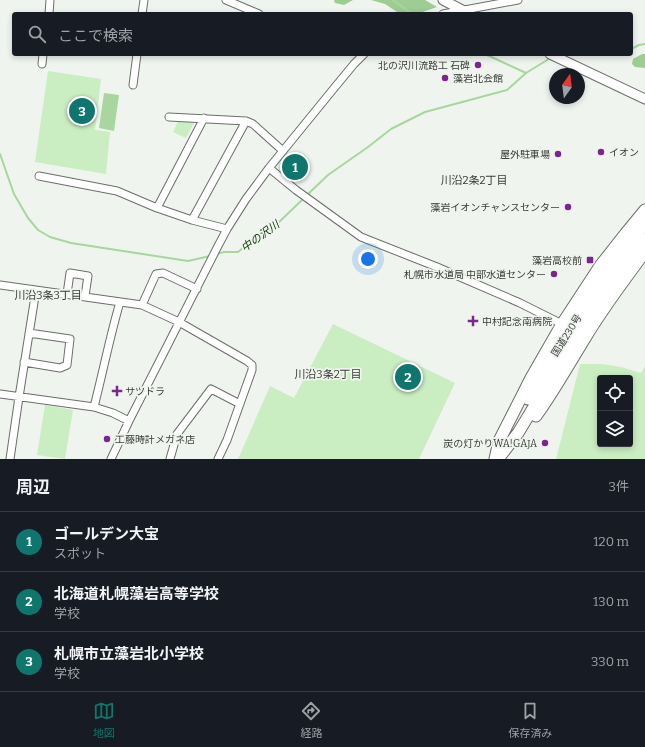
<!DOCTYPE html>
<html lang="ja">
<meta charset="utf-8">
<style>
body{margin:0;font-family:Bitter,"Noto Sans JP",serif;background:#242831;color:#f1f3f6}
.controls{position:absolute;right:12px;bottom:12px;display:grid;overflow:hidden;border-radius:4px;box-shadow:0 2px 6px #0003}
.controls button{width:36px;height:36px;display:grid;place-items:center;padding:0;border:0;border-bottom:1px solid #363941;background:#171b24;color:#f1f3f6;font:20px sans-serif}
.compass{position:absolute;left:549px;top:68px;width:36px;height:36px;border-radius:50%;background:#171b24;box-shadow:0 2px 6px #0003;rotate:14deg}
.you{position:absolute;left:368px;top:259px;width:14px;height:14px;margin:-10px;border:3px solid #fff;border-radius:50%;background:#1a73e8;box-shadow:0 0 0 6px #1a73e833}
.badge{display:grid;place-items:center;width:26px;height:26px;border-radius:50%;background:#0f766e;color:#fff;font-size:13px;font-weight:700}
.pin{position:absolute;translate:-50% -50%;border:2px solid #fff;box-shadow:0 1px 4px #0006}
.list{margin:0;padding:0;list-style:none}
h2{display:flex;justify-content:space-between;align-items:center;height:52px;margin:0;padding:0 16px;font-size:17px}
h2 small{font-size:13px;font-weight:400;color:#9ea1a6}
.list li{display:grid;grid-template-columns:26px 1fr auto;gap:12px;align-items:center;box-sizing:border-box;height:60px;padding:0 16px;border-top:1px solid #363941}
.list b{display:block;font-size:15px;white-space:nowrap}
.list p{margin:0;font-size:13px;white-space:nowrap;color:#9ea1a6}
.list em{font-size:13px;font-style:normal;color:#9ea1a6}
.icon{flex:none;width:22px;height:22px;fill:none;stroke:currentColor;stroke-width:2;stroke-linecap:round;stroke-linejoin:round}
.map{position:relative;flex:none;width:645px;height:459px;overflow:hidden}
.search{position:absolute;background:#171b24;box-shadow:0 2px 6px #0003;left:12px;right:12px;top:12px;height:44px;display:flex;align-items:center;gap:10px;box-sizing:border-box;padding:0 14px;border-radius:4px;color:#9ea1a6;font-size:15px}
.sheet{height:232px;background:#171b24}
nav{display:flex;justify-content:space-around;align-items:center;box-sizing:border-box;height:56px;border-top:1px solid #363941;background:#171b24;font-size:11px;color:#9ea1a6}
nav a{display:grid;justify-items:center;gap:2px}
nav .on{color:#0f766e}
.map>svg:first-child{display:block}
.green{fill:#caedc2;fill-rule:evenodd}
.forest{fill:#9ecc93}
.water{fill:#a8d69e}
.lines{fill:none;stroke-linecap:round;stroke-linejoin:round}
.stream{stroke:#a8d69e;stroke-width:2}
.minor-casing{stroke:#6a6f69;stroke-width:9}
.major-casing{stroke:#6a6f69;stroke-width:11}
.highway-casing{stroke:#6a6f69;stroke-width:13}
.minor{stroke:#fff;stroke-width:7}
.major{stroke:#fff;stroke-width:9}
.highway{stroke:#fff;stroke-width:11}
.poi-dot{fill:#7e2492;stroke:#eff5ee;stroke-width:1.5}
.labels{text-anchor:middle;stroke-width:3.5;stroke-linejoin:round;paint-order:stroke}
.poi-label{font-size:10px;fill:#3a3c39;stroke:#eff5ee;text-anchor:end}
.street-label{font-size:10px;fill:#3a3c39;stroke:#eff5ee}
.neighbourhood-label{font-size:11px;fill:#3a3c39;stroke:#eff5ee}
.water-label{font-size:11px;font-style:italic;fill:#093700;stroke:#eff5ee}
</style>
<div class="map">
<svg width="645" height="459" viewBox="0 0 645 459">
<rect width="100%" height="100%" fill="#eff5ee"/>
<path class="green" d="M48 71 101 79 95 130 110 132 106 174 35 162Z
M178 121 194 123 186 138 173 132Z
M333 324 455 383 419 459H238L270 386 294 398Z
M580 364H602L621 367 641 373 645 366V459H556ZM600 378H630V444H600Z
M45 405 73 410 65 459 37 455Z"/>
<path class="forest" d="M334 0H353L344 5 335 3Z
M371 0H425L437 7 417 14H400L385 4Z
M642 54H645V68L635 67 632 64 633 59Z"/>
<path class="water" d="M104 93 119 95 114 131 99 128Z"/>
<g class="lines">
<path class="stream" d="M393 0 412 14
M631 49 639 45 645 44
M485 54 526 73
M0 154 14 194 28 218 38 230 50 237 71 243 188 261 210 256
M307 195 328 175 368 147 391 129 425 112 507 90 526 73 552 57
M216 254 224 252H238L258 236 276 225 304 198"/>
<defs>
<path id="minor" d="M226 0 259 14
M49 14 50 0
M142 14 144 0
M443 14 518 0
M42 64 43 54
M133 85 137 54
M169 117 246 121 253 124 283 151
M269 168 296 190 361 237 437 267 520 303 562 324
M39 176 117 191 157 208 192 220 227 229
M157 208 204 118
M192 220 246 121
M0 285 142 305 179 322 247 361 252 365V370L227 440 218 459
M67 294 70 273 88 276 85 296
M142 305 156 274 163 273 197 289
M24 362 60 368 67 365 70 339 29 333
M0 394 94 407 113 413 129 421
M94 407C103 372 110 336 120 302
M10 459 19 397 36 290
M111 459 129 421 218 246 227 229 246 199 269 168 335 87 354 64 364 54
M170 459 177 434 211 389 240 404"/>
<path id="major" d="M443 0 470 14
M550 54 645 99"/>
<path id="highway" d="M528 399C548 364 569 328 592 295 608 270 626 247 645 224
M536 416C554 391 569 364 585 338 603 308 624 280 645 252
M495 459 499 441 531 378 562 324 600 266 626 233 645 210
M498 459 518 433 586 321 600 300 645 239"/>
</defs>
<use href="#minor" class="minor-casing"/>
<use href="#major" class="major-casing"/>
<use href="#highway" class="highway-casing"/>
<use href="#minor" class="minor"/>
<use href="#major" class="major"/>
<use href="#highway" class="highway"/>
</g>
<g class="poi-dot">
<circle cx="478" cy="65" r="4"/>
<circle cx="445" cy="78" r="4"/>
<circle cx="601" cy="152" r="4"/>
<circle cx="558" cy="154" r="4"/>
<circle cx="568" cy="207" r="4"/>
<rect x="586" y="256" width="8" height="8" rx="2"/>
<circle cx="554" cy="274" r="4"/>
<path d="M471 315h4v4h4v4h-4v4h-4v-4h-4v-4h4z"/>
<path d="M115 385h4v4h4v4h-4v4h-4v-4h-4v-4h4z"/>
<circle cx="107" cy="439" r="4"/>
<circle cx="545" cy="443" r="4"/>
</g>
<g class="labels">
<g class="poi-label">
<text x="470" y="69">北の沢川流路工 石碑</text>
<text x="453" y="82" text-anchor="start">藻岩北会館</text>
<text x="609" y="156" text-anchor="start">イオン</text>
<text x="550" y="158">屋外駐車場</text>
<text x="560" y="211">藻岩イオンチャンスセンター</text>
<text x="582" y="264">藻岩高校前</text>
<text x="546" y="278">札幌市水道局 中部水道センター</text>
<text x="482" y="325" text-anchor="start">中村記念南病院</text>
<text x="125" y="395" text-anchor="start">サツドラ</text>
<text x="115" y="443" text-anchor="start">工藤時計メガネ店</text>
<text x="537" y="447">炭の灯かりWA!GAJA</text>
</g>
<g class="street-label">
<text transform="translate(566 335) rotate(-58)" y="4">国道230号</text>
</g>
<g class="neighbourhood-label">
<text x="474" y="184">川沿2条2丁目</text>
<text x="48" y="299">川沿3条3丁目</text>
<text x="328" y="378">川沿3条2丁目</text>
</g>
<g class="water-label">
<text transform="translate(260 236) rotate(-36)" y="4">中の沢川</text>
</g>
</g>
</svg>
<div class="controls">
<button><svg class="icon" aria-label="locate" viewBox="0 0 24 24"><circle cx="12" cy="12" r="6"/><path d="M12 2v4M12 18v4M2 12h4M18 12h4"/></svg></button>
<button><svg class="icon" aria-label="layers" viewBox="0 0 24 24"><path d="M12 4l9 5-9 5-9-5zM3 14l9 5 9-5"/></svg></button>
</div>
<svg class="compass" viewBox="-18 -18 36 36"><path d="M0-13l5 13h-10z" fill="#e53935"/><path d="M0 13l5-13h-10z" fill="#9ea1a6"/></svg>
<div class="you"></div>
<div class="pin badge" style="left:295px;top:167px">1</div>
<div class="pin badge" style="left:408px;top:377px">2</div>
<div class="pin badge" style="left:82px;top:111px">3</div>
<div class="search"><svg class="icon" aria-label="search" viewBox="0 0 24 24"><circle cx="10" cy="10" r="6"/><path d="M15 15l6 6"/></svg>ここで検索</div>
</div>
<section class="sheet">
<h2>周辺<small>3件</small></h2>
<ul class="list">
<li><span class="badge">1</span><div><b>ゴールデン大宝</b><p>スポット</p></div><em>120 m</em></li>
<li><span class="badge">2</span><div><b>北海道札幌藻岩高等学校</b><p>学校</p></div><em>130 m</em></li>
<li><span class="badge">3</span><div><b>札幌市立藻岩北小学校</b><p>学校</p></div><em>330 m</em></li>
</ul>
</section>
<nav>
<a class="on"><svg class="icon" aria-label="map" viewBox="0 0 24 24"><path d="M3 6l6-2 6 2 6-2v14l-6 2-6-2-6 2zM9 4v14M15 6v14"/></svg>地図</a>
<a><svg class="icon" aria-label="directions" viewBox="0 0 24 24"><path d="M12 3l9 9-9 9-9-9zM9 14v-3h6M13 9l2 2-2 2"/></svg>経路</a>
<a><svg class="icon" aria-label="saved" viewBox="0 0 24 24"><path d="M7 4h10v16l-5-4-5 4z"/></svg>保存済み</a>
</nav>
